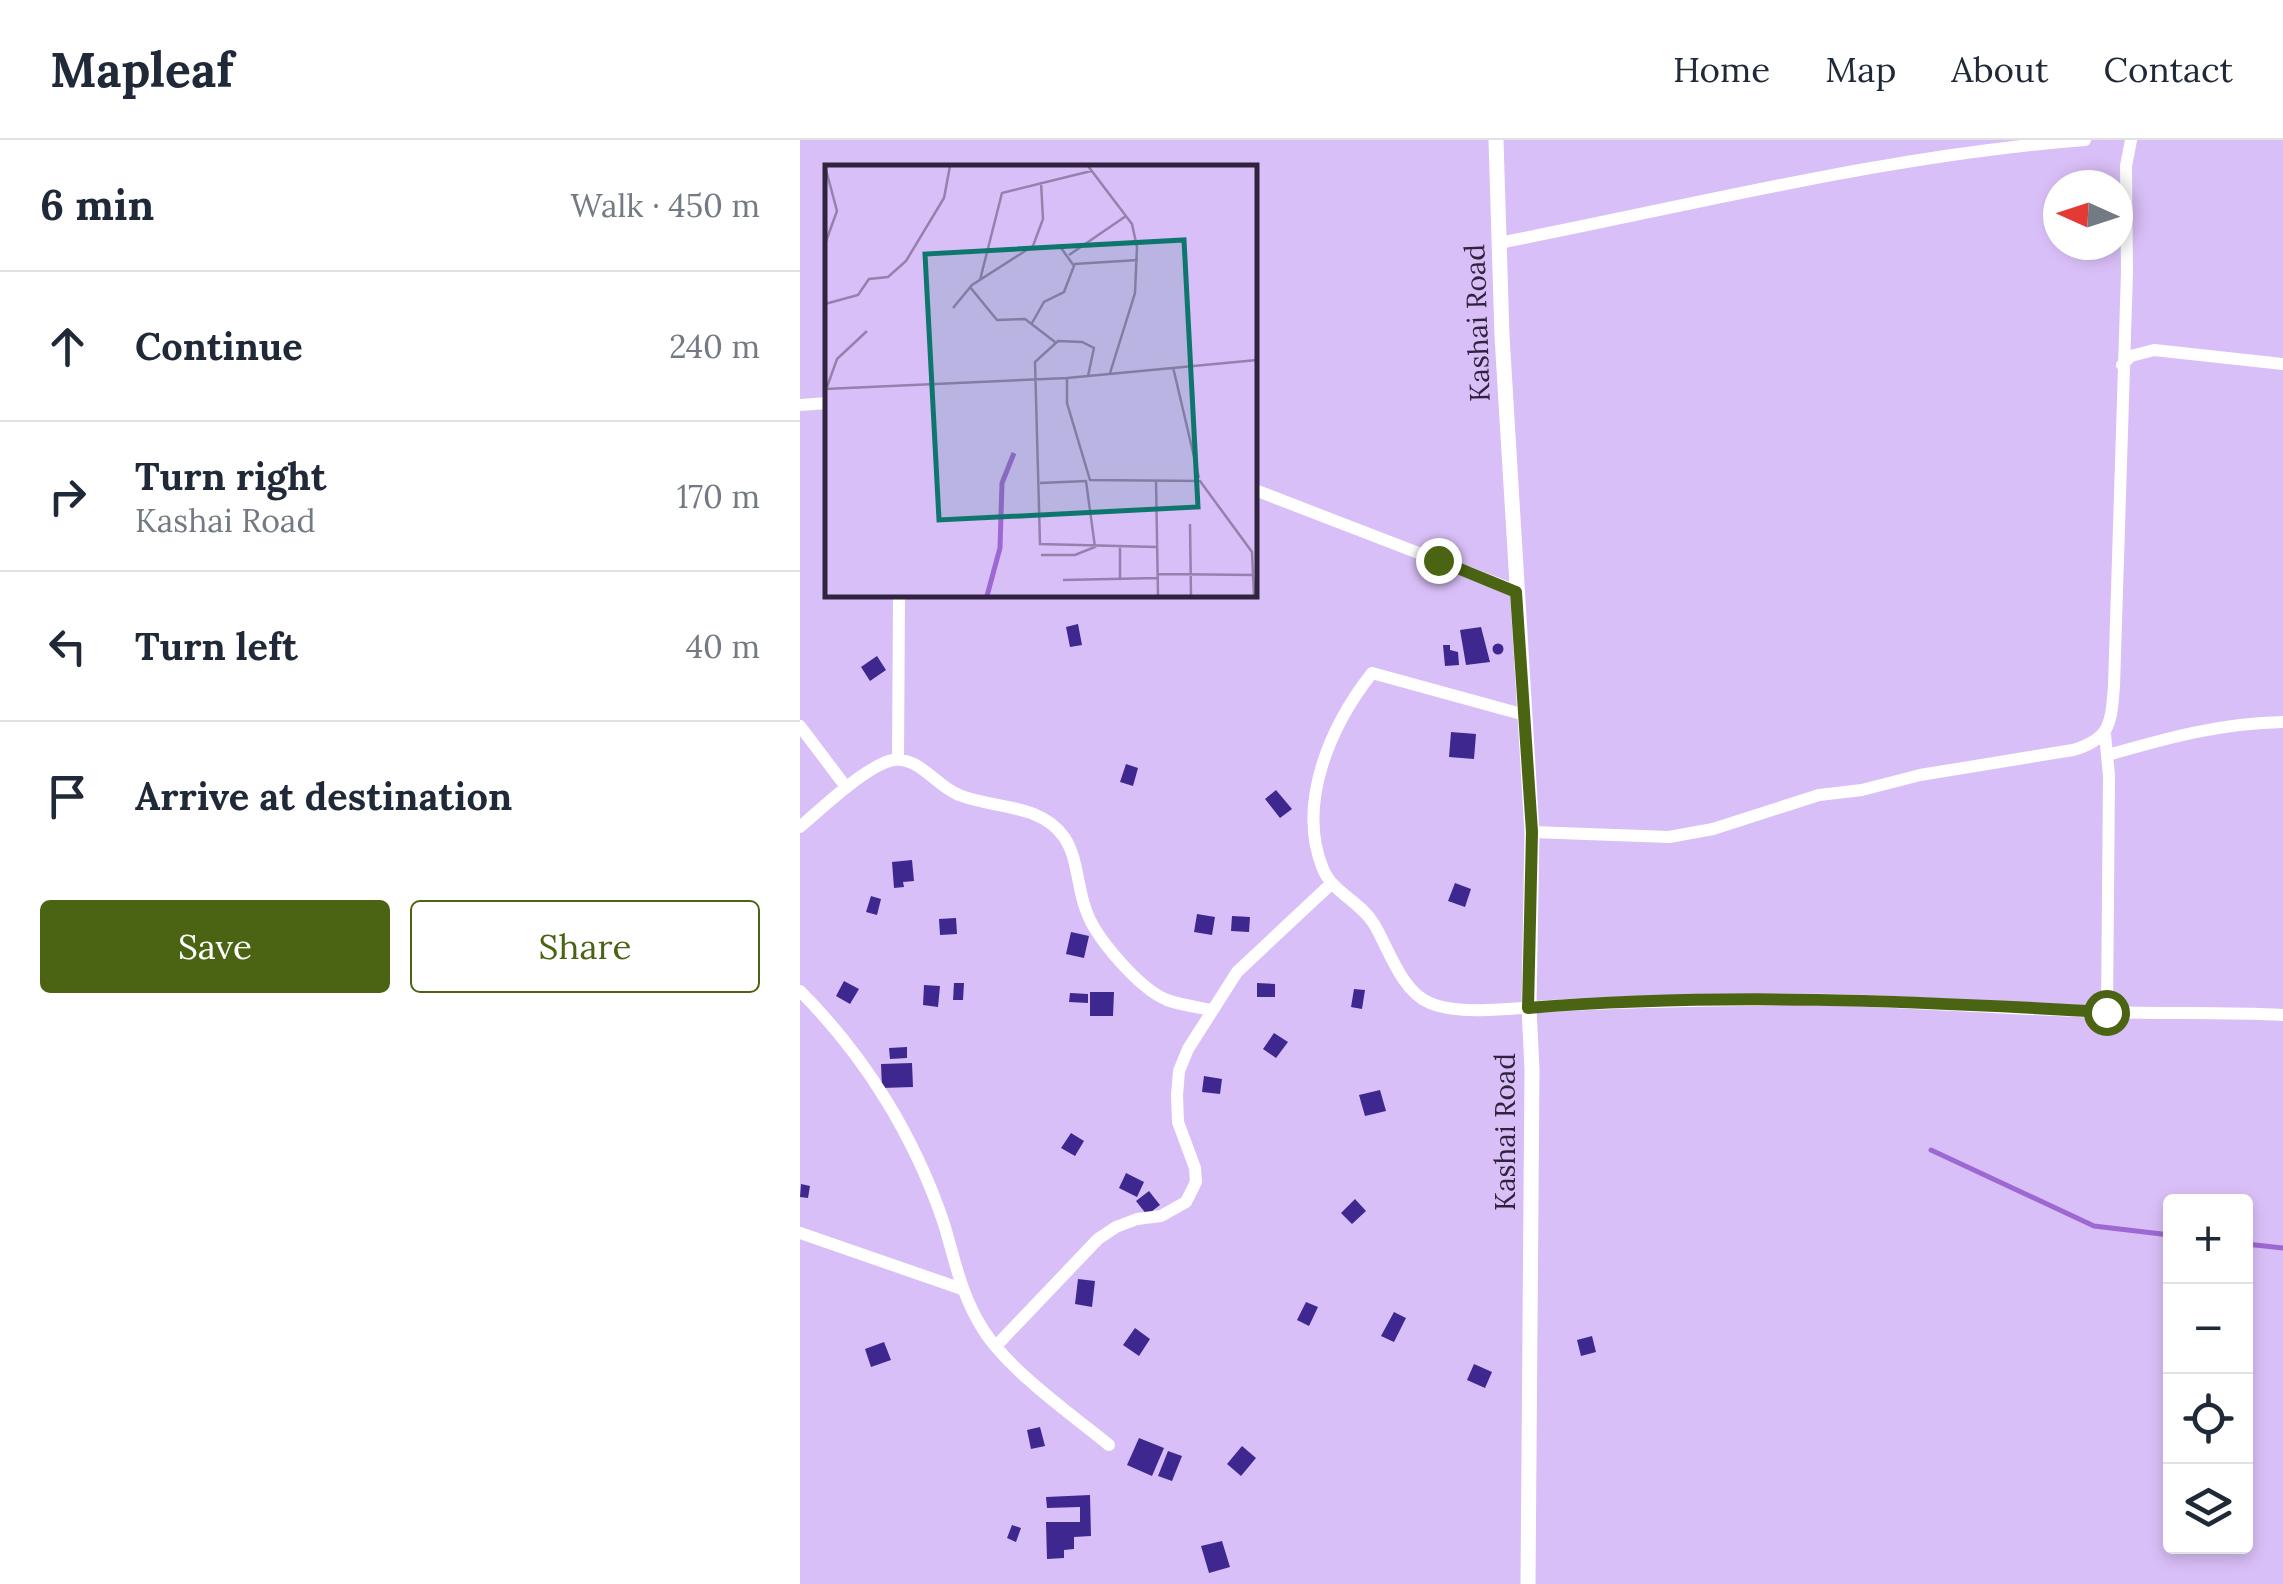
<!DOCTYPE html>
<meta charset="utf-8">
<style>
body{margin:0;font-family:Lora,serif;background:#f6f6f7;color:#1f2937}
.controls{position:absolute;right:30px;bottom:30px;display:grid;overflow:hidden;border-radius:10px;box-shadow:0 5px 15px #0003}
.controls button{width:90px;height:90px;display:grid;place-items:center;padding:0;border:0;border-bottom:2px solid #e0e1e3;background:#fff;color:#1f2937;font:50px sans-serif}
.compass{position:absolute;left:1243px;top:30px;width:90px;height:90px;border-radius:50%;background:#fff;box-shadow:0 5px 15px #0003;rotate:273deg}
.stop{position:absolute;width:30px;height:30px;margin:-22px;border:8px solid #4b6413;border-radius:50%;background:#fff}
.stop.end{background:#4b6413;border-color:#fff;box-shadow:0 2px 10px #0008}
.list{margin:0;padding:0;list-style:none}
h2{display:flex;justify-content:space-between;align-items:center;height:130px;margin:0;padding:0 40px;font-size:42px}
h2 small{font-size:32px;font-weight:400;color:#747a83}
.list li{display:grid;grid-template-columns:65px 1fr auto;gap:30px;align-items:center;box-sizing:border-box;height:150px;padding:0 40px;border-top:2px solid #e0e1e3}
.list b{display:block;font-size:38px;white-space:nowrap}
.list p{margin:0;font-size:32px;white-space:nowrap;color:#747a83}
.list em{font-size:32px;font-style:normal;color:#747a83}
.actions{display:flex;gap:20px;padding:30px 40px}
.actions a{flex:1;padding:22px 0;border:2px solid #4b6413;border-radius:10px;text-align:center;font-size:35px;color:#4b6413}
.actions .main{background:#4b6413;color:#fff}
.icon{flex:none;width:55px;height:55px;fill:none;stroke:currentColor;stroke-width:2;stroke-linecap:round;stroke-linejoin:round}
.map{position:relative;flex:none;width:1483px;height:1444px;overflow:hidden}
header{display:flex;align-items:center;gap:60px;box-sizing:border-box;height:140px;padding:0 50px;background:#fff;border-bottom:2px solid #e0e1e3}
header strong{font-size:48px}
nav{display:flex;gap:55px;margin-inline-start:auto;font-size:35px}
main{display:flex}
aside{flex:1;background:#fff}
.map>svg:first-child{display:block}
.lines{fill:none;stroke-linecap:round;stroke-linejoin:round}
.stream{stroke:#9e68d2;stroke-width:5}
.building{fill:#3e278f}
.minor{stroke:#fff;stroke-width:12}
.tertiary{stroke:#fff;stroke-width:15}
.route{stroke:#4b6413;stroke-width:12}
.labels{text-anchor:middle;stroke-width:10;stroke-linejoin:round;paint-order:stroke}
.street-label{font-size:28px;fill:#30233e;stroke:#d9bff7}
.inset-river{fill:none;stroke:#9e68d2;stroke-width:5}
.inset-road{fill:none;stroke:#9581ad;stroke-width:2.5}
.view{fill:#0f766e;fill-opacity:0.15;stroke:#0f766e;stroke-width:5}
.inset-edge{fill:none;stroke:#30233e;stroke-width:5}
</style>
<header>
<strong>Mapleaf</strong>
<nav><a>Home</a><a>Map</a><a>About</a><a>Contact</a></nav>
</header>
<main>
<aside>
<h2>6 min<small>Walk · 450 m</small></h2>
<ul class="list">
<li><svg class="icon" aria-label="ahead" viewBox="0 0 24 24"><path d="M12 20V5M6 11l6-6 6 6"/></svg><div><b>Continue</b></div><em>240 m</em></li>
<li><svg class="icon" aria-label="right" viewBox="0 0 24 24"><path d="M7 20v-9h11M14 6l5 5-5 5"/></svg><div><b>Turn right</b><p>Kashai Road</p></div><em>170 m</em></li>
<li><svg class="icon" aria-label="left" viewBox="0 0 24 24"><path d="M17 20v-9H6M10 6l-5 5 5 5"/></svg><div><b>Turn left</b></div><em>40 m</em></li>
<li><svg class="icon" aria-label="arrive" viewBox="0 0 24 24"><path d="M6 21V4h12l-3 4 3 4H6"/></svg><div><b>Arrive at destination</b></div></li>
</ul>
<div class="actions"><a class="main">Save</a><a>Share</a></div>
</aside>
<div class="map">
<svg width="1483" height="1444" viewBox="0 0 1483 1444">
<rect width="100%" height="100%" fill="#d9bff7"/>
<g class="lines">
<path class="stream" d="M1131 1010 1294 1086 1370 1095
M1446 1104 1483 1108"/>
</g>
<path class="building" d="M278 484 282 505 270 507 266 487Z
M681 487 690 522 666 525 660 490Z
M692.5 509a5.5 5.5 0 1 1 11 0a5.5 5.5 0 1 1-11 0Z
M643 505H650V510L658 512 659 525 645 526Z
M77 516 86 530 70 541 61 527Z
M651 592 676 594 674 619 649 617Z
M326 624 338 628 333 646 320 642Z
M476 650 492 669 480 678 465 659Z
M112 720 114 741 103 742 104 747 94 748 92 722Z
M655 743 671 749 665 767 648 761Z
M71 756 81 759 77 775 66 772Z
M397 774 415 777 412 795 394 792Z
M432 776 450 777 449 792 431 791Z
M156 778 157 794 140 795 139 779Z
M271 792 289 796 284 818 266 814Z
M44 841 59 849 50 864 36 856Z
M154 843H164L163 860H153Z
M457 843 475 844V857H457Z
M124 845 140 846 138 867 123 865Z
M554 849 565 850 562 869 551 867Z
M290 852H314L313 876H290Z
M270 853 288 854V863L269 862Z
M474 893 488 902 476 918 463 909Z
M107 907V918L90 919 89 908Z
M112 923 113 947 82 948 81 924Z
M404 936 422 939 420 954 402 952Z
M580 950 586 971 565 976 559 955Z
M271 993 284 1001 275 1016 261 1008Z
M326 1033 344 1042 337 1057 319 1048Z
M1 1044 10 1046 8 1058 0 1057Z
M349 1051 360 1065 347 1075 336 1061Z
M555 1059 566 1071 552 1084 541 1073Z
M278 1139 295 1141 292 1167 275 1164Z
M506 1162 518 1167 509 1186 497 1180Z
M594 1172 606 1178 594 1202 581 1196Z
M335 1188 350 1199 339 1216 323 1205Z
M792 1196 796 1212 781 1216 777 1200Z
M84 1202 91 1220 71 1227 65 1209Z
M674 1224 692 1232 685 1248 667 1240Z
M240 1287 245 1306 231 1309 227 1290Z
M339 1298 364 1308 352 1336 327 1325Z
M442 1306 456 1318 441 1336 427 1324Z
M368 1311 382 1316 372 1341 358 1336Z
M290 1355 291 1396 274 1397V1409L264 1410V1418L247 1419 246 1382H280V1367L247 1368 246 1357Z
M212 1385 221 1388 216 1402 207 1398Z
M422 1401 430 1427 409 1433 401 1406Z"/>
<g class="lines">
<path class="minor" d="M699 103C894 65 1087 15 1285 0
M1322 225 1331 216 1354 210 1483 224
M0 265 28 263
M455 350 717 451
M725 575 572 533C531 585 496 663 523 729 532 752 561 762 574 784 589 809 601 851 630 863 660 876 717 868 750 866 816 862 881 861 947 860 1068 857 1188 869 1309 872 1367 874 1425 872 1483 875
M0 586 46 647
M1305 594 1309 636 1307 872
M1308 615C1367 598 1421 583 1483 582
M98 619 99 455
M0 687C21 669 67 625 93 620 119 616 137 647 159 655 194 669 240 663 264 697 278 717 277 747 286 770 295 798 340 849 367 860 381 865 397 867 412 870
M732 692 869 697 913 689 1019 655 1062 650 1120 635 1273 610C1311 599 1311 583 1314 546L1327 132 1326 26 1331 0
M0 851C65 916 115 997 144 1084 156 1124 161 1155 184 1191 210 1231 272 1275 309 1305
M0 1093 162 1149
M196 1206 298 1099 316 1087 337 1079 361 1076 386 1062 396 1042 395 1028 378 982 377 955 379 931 388 909 437 832 532 743"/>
<path class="tertiary" d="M696 0 702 196 732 692 729 868 732 929 728 1444"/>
</g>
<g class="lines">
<path class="route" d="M638 420 716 452 732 692 728 868C921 852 1114 861 1306 872"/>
</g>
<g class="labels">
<g class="street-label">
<text transform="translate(677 183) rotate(-92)" y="10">Kashai Road</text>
<text transform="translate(705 992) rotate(-90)" y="10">Kashai Road</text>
</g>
</g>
<g transform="translate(25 25)">
<rect width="432" height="432" fill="#d9bff7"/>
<path class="inset-river" d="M162 431 175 383 177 318 189 288"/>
<path class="inset-road" d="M263 1 307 59 312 82 310 128 285 208M0 79 12 46 0 1M244 90 301 51M249 99 313 95M155 115 177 28 266 6M145 122 172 155 200 154 230 177M0 139 33 130 44 114 63 112 81 96 119 33 125 1M128 143 147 120 208 81 218 54 216 17M207 158 219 137 239 127 249 101 234 80M348 202 374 313M263 211 269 183 257 177 233 176 210 197 215 379 332 382M242 213V238L265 315 375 316 427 387 429 431M2 222 12 194 42 166M0 224 242 213 432 195M331 315 333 431M215 318 262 316M365 359 366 431M295 382V414M216 390H250L270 382 261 316M333 409 429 410M238 415 333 413"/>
<path class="view" d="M359 75 373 342 114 355 100 89Z"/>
<rect width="432" height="432" class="inset-edge"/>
</g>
</svg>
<div class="controls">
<button>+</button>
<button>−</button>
<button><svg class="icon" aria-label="locate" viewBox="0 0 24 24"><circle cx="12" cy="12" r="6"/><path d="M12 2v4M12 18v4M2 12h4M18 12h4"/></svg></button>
<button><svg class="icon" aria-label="layers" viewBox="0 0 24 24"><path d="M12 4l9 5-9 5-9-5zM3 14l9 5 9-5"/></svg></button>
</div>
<svg class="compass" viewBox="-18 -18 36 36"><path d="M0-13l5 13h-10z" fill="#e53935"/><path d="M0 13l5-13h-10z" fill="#747a83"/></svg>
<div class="stop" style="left:1306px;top:872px"></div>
<div class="stop end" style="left:638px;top:420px"></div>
</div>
</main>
